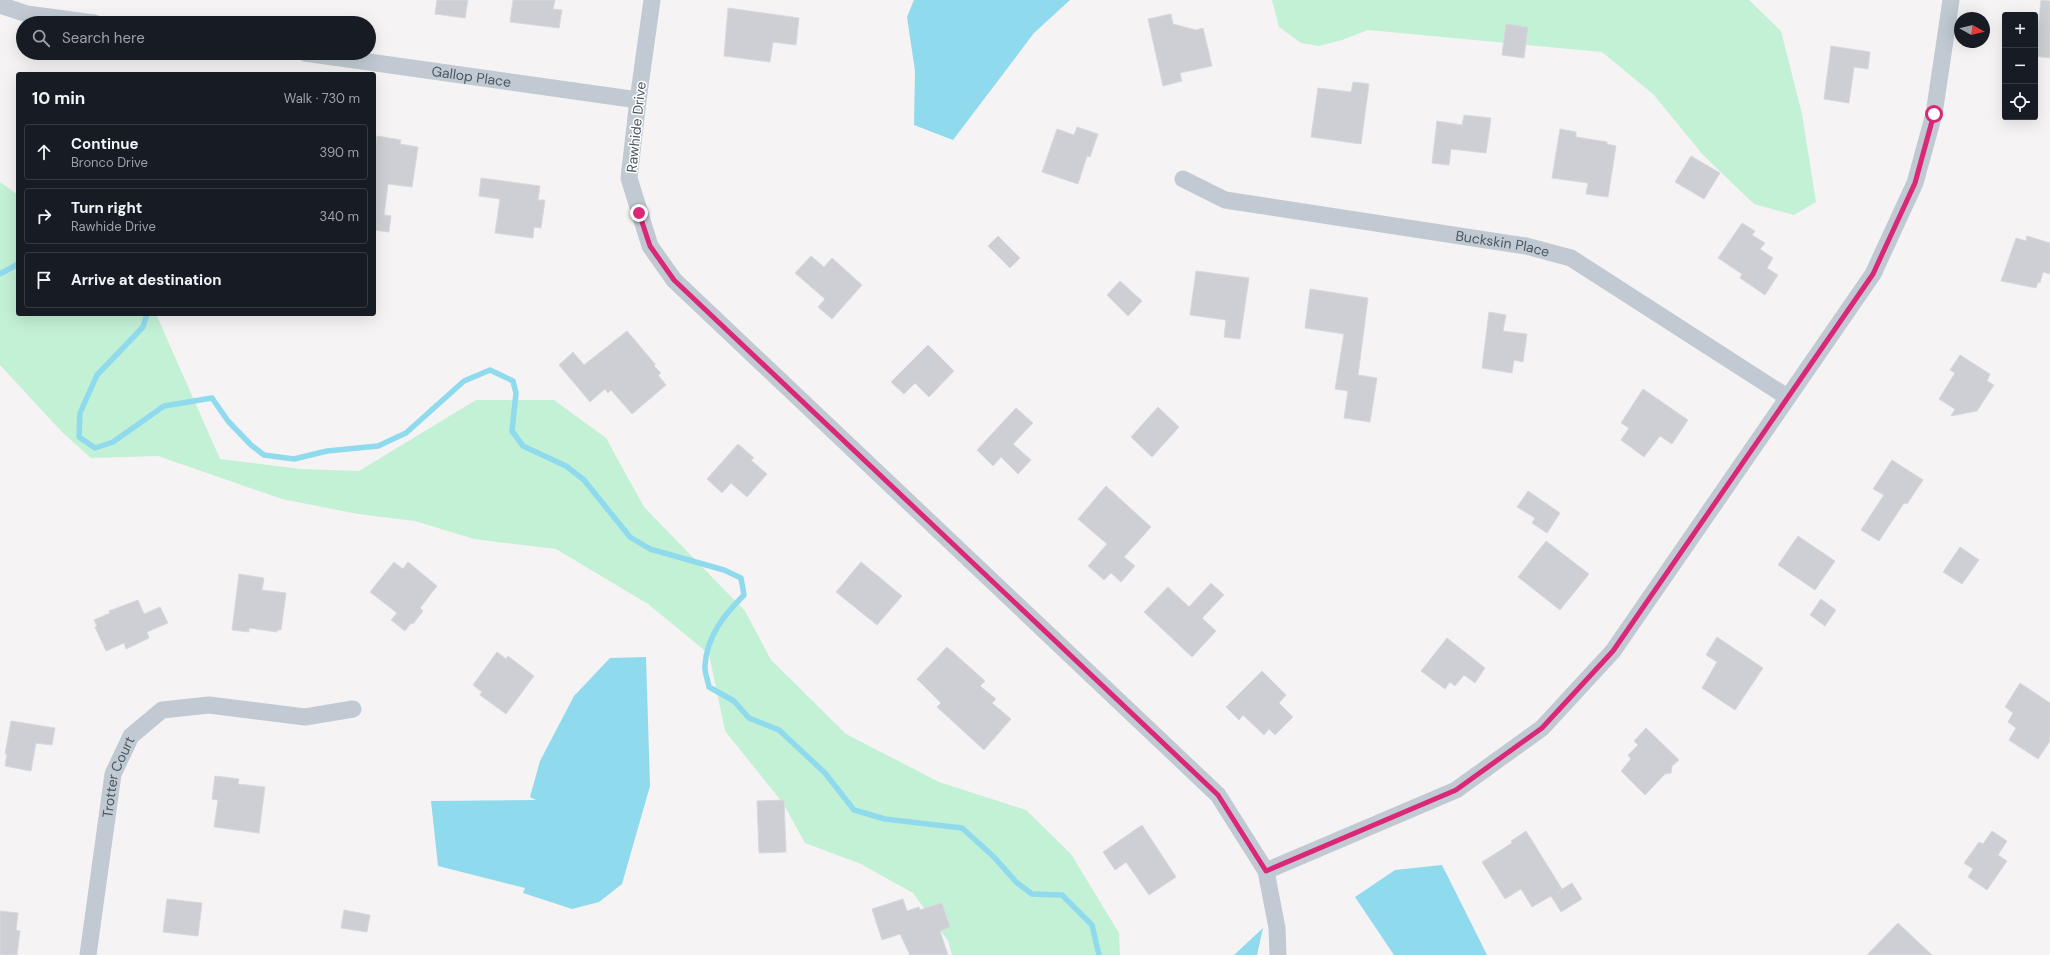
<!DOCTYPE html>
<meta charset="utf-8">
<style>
body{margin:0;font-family:"DM Sans",sans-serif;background:#242831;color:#f1f3f6}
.controls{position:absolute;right:12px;top:12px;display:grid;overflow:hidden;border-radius:4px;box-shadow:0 4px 16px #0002}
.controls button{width:36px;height:36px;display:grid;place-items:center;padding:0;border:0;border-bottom:1px solid #363941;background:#171b24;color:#f1f3f6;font:20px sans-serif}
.compass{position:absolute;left:1954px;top:12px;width:36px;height:36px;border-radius:50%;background:#171b24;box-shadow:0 4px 16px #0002;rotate:98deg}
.stop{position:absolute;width:12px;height:12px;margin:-9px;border:3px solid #db2777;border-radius:50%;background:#fff}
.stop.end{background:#db2777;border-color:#fff;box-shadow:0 1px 4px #0008}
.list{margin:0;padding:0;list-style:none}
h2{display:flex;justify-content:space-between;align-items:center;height:52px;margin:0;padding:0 16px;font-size:17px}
h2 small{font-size:13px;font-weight:400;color:#9ea1a6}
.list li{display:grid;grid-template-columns:26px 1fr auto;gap:12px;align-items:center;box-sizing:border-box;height:56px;margin:0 8px 8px;padding:0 8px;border:1px solid #363941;border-radius:4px}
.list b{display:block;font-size:15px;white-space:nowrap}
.list p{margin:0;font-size:13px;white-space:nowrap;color:#9ea1a6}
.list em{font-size:13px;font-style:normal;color:#9ea1a6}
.icon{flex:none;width:22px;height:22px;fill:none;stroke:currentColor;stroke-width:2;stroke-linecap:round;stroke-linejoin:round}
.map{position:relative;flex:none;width:2050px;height:955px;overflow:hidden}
.search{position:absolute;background:#171b24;box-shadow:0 4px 16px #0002;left:16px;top:16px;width:360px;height:44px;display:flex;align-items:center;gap:10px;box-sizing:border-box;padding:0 14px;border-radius:22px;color:#9ea1a6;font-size:15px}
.panel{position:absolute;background:#171b24;box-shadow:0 4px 16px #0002;left:16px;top:72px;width:360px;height:244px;border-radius:4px}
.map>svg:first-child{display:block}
.green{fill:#c3f1d5}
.water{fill:#90daee}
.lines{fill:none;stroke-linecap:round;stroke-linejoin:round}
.stream{stroke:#90daee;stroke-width:5.5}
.building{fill:#cdcfd5;stroke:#d7d9de}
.minor{stroke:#c1cad2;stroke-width:17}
.route{stroke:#db2777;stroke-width:5}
.labels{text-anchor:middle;stroke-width:3;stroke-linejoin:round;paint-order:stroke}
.street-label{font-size:14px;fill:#4a5661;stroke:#fff}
</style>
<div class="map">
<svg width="2050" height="955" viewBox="0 0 2050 955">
<rect width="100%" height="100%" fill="#f5f3f3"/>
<path class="green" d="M1272 0H1749L1781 31 1802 114 1816 202 1794 215 1754 204 1703 155 1654 95 1602 52 1368 30 1342 40 1319 46 1301 43 1279 27Z
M0 182 18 195V314H156L220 459 302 469 359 471 476 400H554L606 438 644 507 745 611 771 660 846 734 939 782 1026 810 1071 854 1119 933 1120 955H952L948 941 913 893 861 864 805 843 783 803 725 731 709 654 648 604 556 549 474 539 415 521 358 514 282 499 158 456 91 458 63 433 0 365Z"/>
<path class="water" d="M914 0H1070L1034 33 953 140 914 125 915 71 907 17Z
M646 657 650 786 622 884 599 902 572 909 523 893 525 888 438 866 431 801 536 800 530 797 540 761 574 696 610 658Z
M1442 865 1487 955H1394L1355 897 1395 870Z
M1263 928 1257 955H1234Z"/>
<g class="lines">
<path class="stream" d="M0 274 18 264
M147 314 143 327 97 375 80 413 79 437 95 448 113 442 164 406 212 398 228 421 251 445 264 455 294 459 327 451 378 446 406 433 464 381 490 370 513 381 516 393 512 431 523 446 566 466 584 480 630 537 650 549 724 570 741 578 744 595C724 615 707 636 705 665 704 672 708 680 709 687L734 701 749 718 779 730 825 773 854 810 885 819 962 828 994 857 1016 882 1032 894 1062 895 1092 925 1099 955"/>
</g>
<path class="building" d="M437 0H468L465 18 435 14Z
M513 0H555L553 9 562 10 559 28 510 22Z
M2041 0 2050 1V58L2035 56Z
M728 8 799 18 796 45 773 42 770 62 724 56Z
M1171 14 1173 24 1196 30 1203 28 1212 66 1180 73 1182 81 1163 86 1148 19Z
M1506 24 1528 27 1524 58 1502 55Z
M1831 46 1870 52 1868 69 1854 67 1849 103 1824 99Z
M1353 82 1369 84 1361 144 1311 137 1318 88 1351 92Z
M1464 115 1491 118 1486 153 1451 149 1449 165 1432 163 1437 121 1462 125Z
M1077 127 1098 134 1090 157 1087 156 1078 184 1042 172 1057 129 1074 135Z
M1560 129 1576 132V137L1607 142V144L1616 146 1608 197 1586 194 1588 183 1552 178Z
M377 136 401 140 400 144 418 147 412 187 388 184 384 215 391 216 389 232 374 230V159Z
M1691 156 1720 173 1704 199 1675 182Z
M481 178 540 186 538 200H545L541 228 534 227 533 238 495 233 500 199 479 196Z
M1742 223 1755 231 1752 235 1765 243 1760 249 1773 258 1767 268 1778 275 1765 295 1740 278 1742 274 1718 258Z
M998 236 1020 258 1010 268 988 246Z
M2027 236 2050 243V274L2043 272 2040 283 2038 282 2036 288 2001 281 2016 238 2026 241Z
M811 256 824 267 832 258 862 285 832 319 818 307 825 299 795 273Z
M1196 271 1249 278 1240 339 1224 337 1226 320 1190 315Z
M1120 281 1142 301 1128 316 1107 295Z
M1310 289 1368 298 1358 375 1377 378 1370 422 1344 418 1348 391 1335 389 1344 334 1305 328Z
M1489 312 1506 315 1503 331 1527 334 1523 362 1514 360 1512 373 1482 368Z
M627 331 655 364 654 366 661 373 658 375 666 385 632 414 611 390 608 393 605 389 590 402 559 365 573 352 584 365Z
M928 345 954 371 929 397 915 383 904 394 891 382Z
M1960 355 1990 374 1987 381 1994 385 1977 411 1951 416 1955 409 1939 399 1955 373 1950 370Z
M1643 389 1688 420 1672 444 1660 436 1644 457 1621 440 1629 428 1621 423Z
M1158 407 1179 427 1152 457 1131 437Z
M1016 408 1033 423 1013 444 1031 460 1018 474 1001 457 993 466 977 450Z
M738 444 754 458 751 460 767 474 747 497 731 483 722 493 707 479Z
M1892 460 1923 480 1907 504 1904 503 1879 541 1861 530 1884 495 1873 489Z
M1106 486 1151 527 1124 557 1135 566 1121 582 1111 573 1104 580 1088 566 1107 544 1078 519Z
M1528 491 1560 513 1547 533 1532 523 1535 518 1517 507Z
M1798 536 1835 561 1815 590 1778 565Z
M1546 541 1589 574 1560 610 1518 577Z
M1960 547 1979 560 1962 584 1943 572Z
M394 562 403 569 408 562 437 586 420 608 423 611 413 624 411 623 405 631 391 620 397 613 370 592Z
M861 562 902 596 877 625 836 592Z
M239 574 264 578 262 590 286 593 281 630H277V632L249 628V632L232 630Z
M1211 583 1224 595 1202 618 1216 631 1192 657 1144 612 1168 587 1189 607Z
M1821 599 1836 610 1825 626 1810 615Z
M138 600 144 614 160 607 168 623 147 632 149 638 126 649 124 643 106 651 95 627 97 626 94 620 110 613 109 611Z
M1717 637 1763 668 1735 710 1702 688 1717 662 1706 655Z
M1447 638 1485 668 1475 683 1464 675 1455 686 1450 682 1445 689 1421 671Z
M947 647 985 681 980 686 996 699 992 703 1011 719 984 750 937 707 941 703 917 679Z
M497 652 506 659 508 656 534 676 506 714 480 695 482 692 473 685Z
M1262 671 1286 695 1279 703 1293 717 1275 735 1269 729 1264 735 1243 715 1239 720 1226 707Z
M2020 683 2050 703V741L2038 759 2009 740 2016 728 2008 722 2013 713 2005 707Z
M11 721 55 728 52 745 36 743 31 771 5 766 7 754H5Z
M1646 728 1679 760 1672 766 1671 773 1665 774 1645 795 1621 771 1631 759 1628 755 1638 745 1634 741Z
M215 776 239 779 238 784 265 787 259 833 214 827 218 800 212 799Z
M784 800 786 852 759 853 757 801Z
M1142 825 1176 877 1149 895 1126 862 1115 870 1103 852Z
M1526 831 1562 889 1556 893 1572 883 1582 899 1561 912 1551 896 1532 907 1521 889 1505 899 1482 862 1512 843 1511 841Z
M1992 831 2007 841 1998 855 2007 861 1987 890 1968 877 1973 869 1964 863 1979 842 1983 844Z
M167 899 202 903 198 936 163 932Z
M903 899 907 911 919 907 920 910 942 903 950 927 940 931 948 955H910L900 934 882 940 872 909Z
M344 910 370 915 367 932 341 928Z
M0 911 18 913 16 930 20 931 17 955H0Z
M1898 923 1932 955H1867Z"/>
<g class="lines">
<g class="minor">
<path d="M652 0 638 100 629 178 650 246 674 280 1218 795 1266 871 1277 928 1278 955"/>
<path d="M0 5 27 14 94 23"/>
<path id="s1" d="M305 53 638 100"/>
<path id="s2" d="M1183 179 1225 200 1526 246 1571 258 1787 397"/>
<path d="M1266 871 1456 790 1542 728 1613 651 1873 274 1915 183 1934 114 1951 0"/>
<path id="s3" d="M88 955 113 774 131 736 162 710 209 705 305 717 353 709"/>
</g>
</g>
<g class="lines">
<path class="route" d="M639 213 650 246 674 280 1218 795 1266 871 1456 790 1542 728 1613 651 1873 274 1915 183 1934 114"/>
</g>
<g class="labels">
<g class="street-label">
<text dy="5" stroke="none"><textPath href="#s1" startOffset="168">Gallop Place</textPath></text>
<text transform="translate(636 127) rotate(-84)" y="5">Rawhide Drive</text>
<text dy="5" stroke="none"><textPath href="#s2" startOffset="328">Buckskin Place</textPath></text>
<text dy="5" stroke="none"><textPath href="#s3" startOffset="181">Trotter Court</textPath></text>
</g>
</g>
</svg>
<div class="controls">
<button>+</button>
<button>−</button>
<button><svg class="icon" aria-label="locate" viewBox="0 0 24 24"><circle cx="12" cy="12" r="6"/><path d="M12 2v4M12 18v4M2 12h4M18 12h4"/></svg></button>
</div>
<svg class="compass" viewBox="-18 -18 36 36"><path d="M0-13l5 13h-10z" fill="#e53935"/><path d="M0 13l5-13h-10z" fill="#9ea1a6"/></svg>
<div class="stop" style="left:1934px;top:114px"></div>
<div class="stop end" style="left:639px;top:213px"></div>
<div class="search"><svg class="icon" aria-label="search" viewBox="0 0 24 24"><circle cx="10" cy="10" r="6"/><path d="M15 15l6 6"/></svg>Search here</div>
<section class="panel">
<h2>10 min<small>Walk · 730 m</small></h2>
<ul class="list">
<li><svg class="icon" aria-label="ahead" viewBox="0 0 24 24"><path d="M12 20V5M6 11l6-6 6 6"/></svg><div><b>Continue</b><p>Bronco Drive</p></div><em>390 m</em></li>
<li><svg class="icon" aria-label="right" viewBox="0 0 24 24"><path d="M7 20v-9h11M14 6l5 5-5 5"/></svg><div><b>Turn right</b><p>Rawhide Drive</p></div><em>340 m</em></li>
<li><svg class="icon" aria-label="arrive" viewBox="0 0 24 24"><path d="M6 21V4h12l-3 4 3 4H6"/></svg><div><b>Arrive at destination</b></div></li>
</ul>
</section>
</div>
